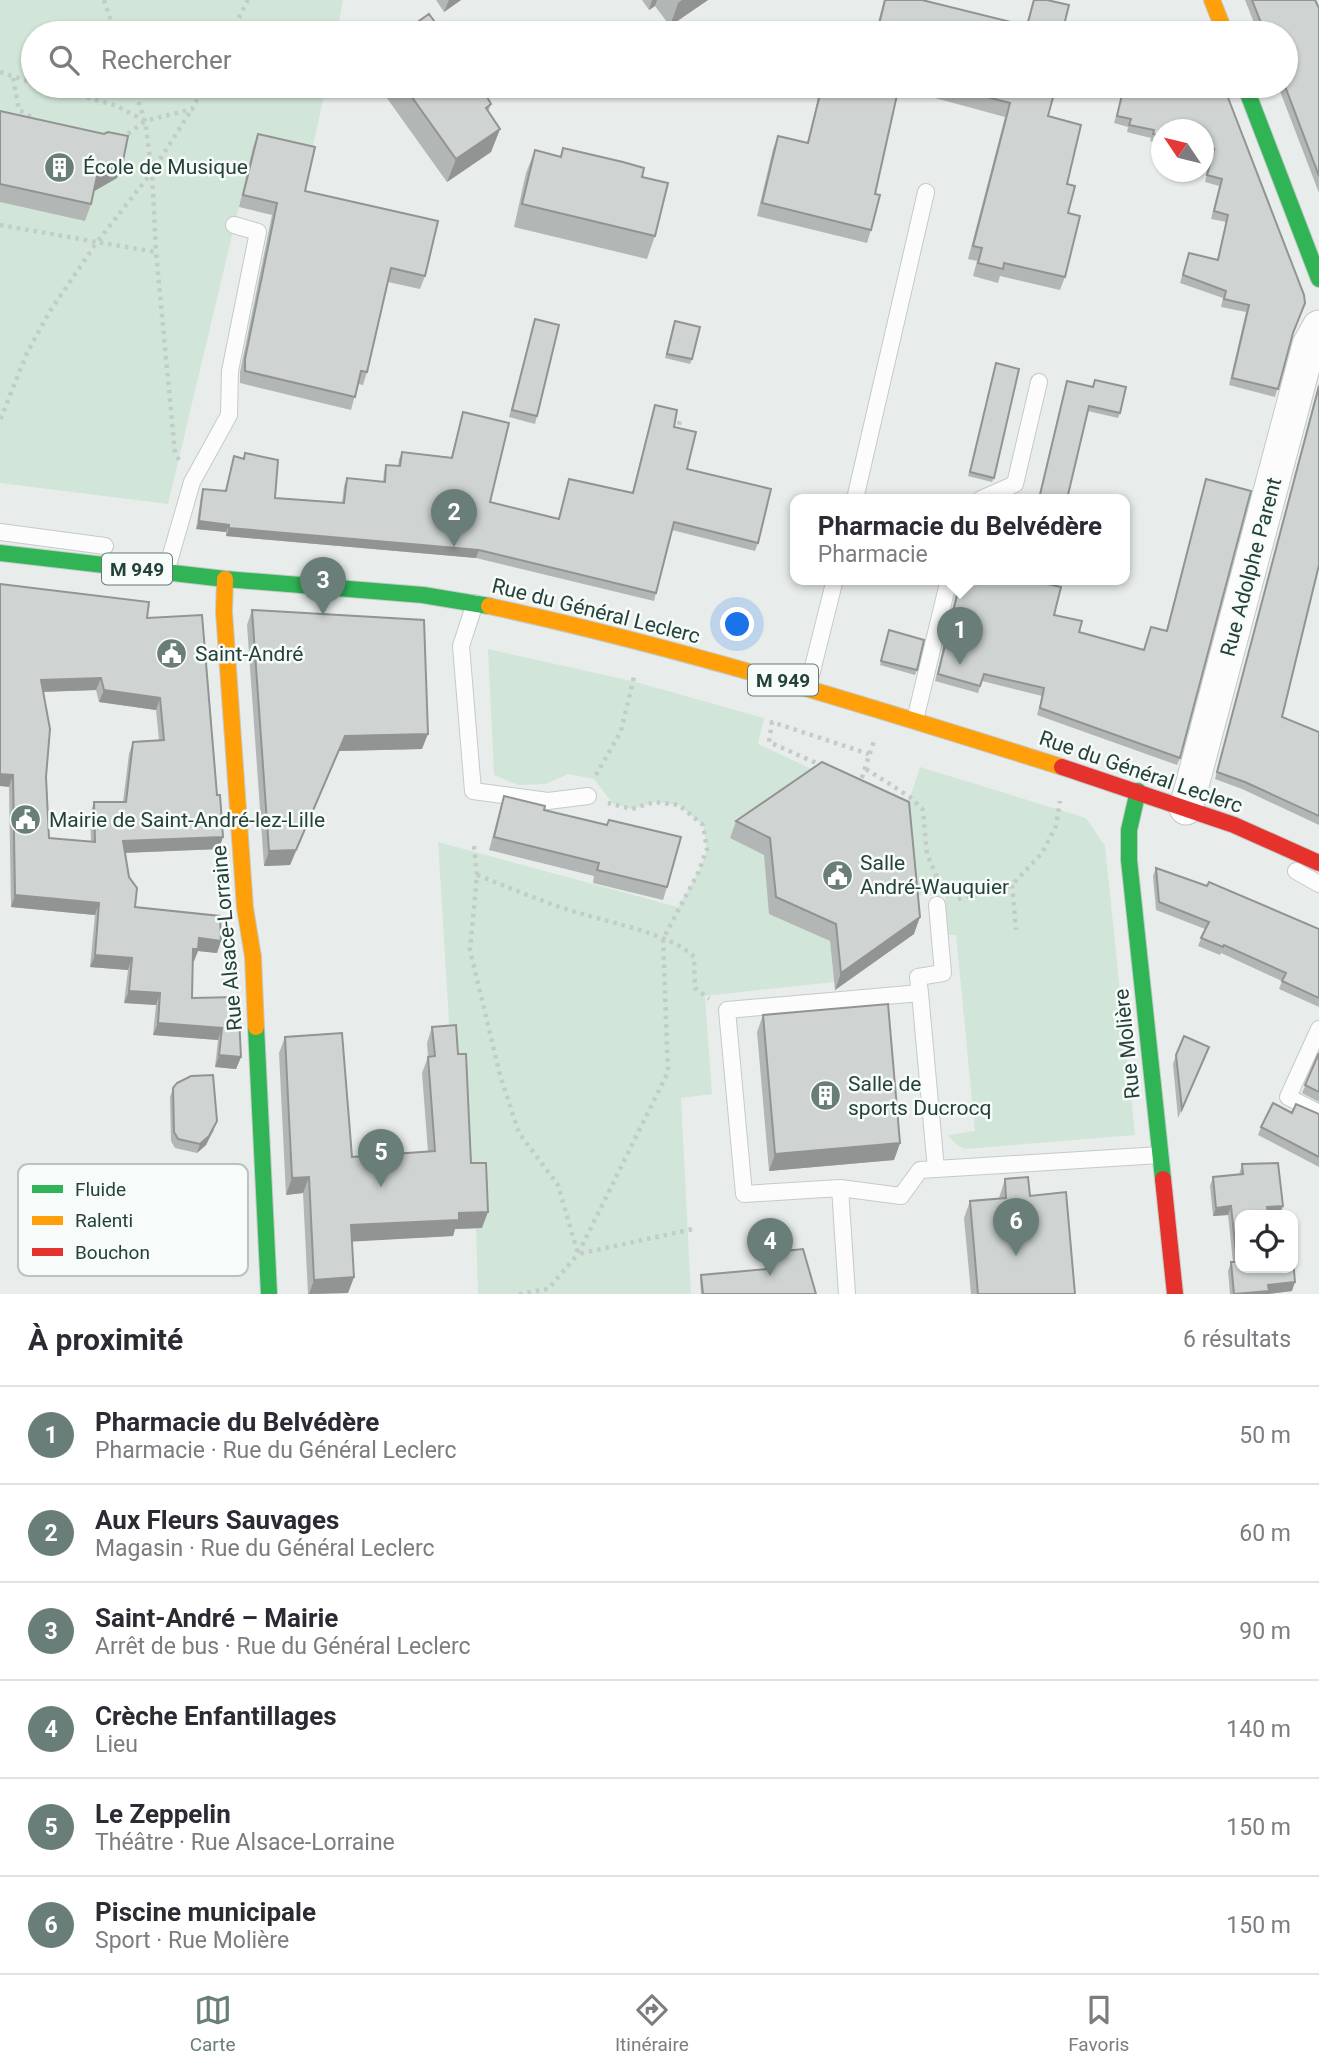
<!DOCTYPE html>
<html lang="fr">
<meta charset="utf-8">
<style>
body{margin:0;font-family:Roboto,sans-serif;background:#f2f2f3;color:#2b2b33}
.controls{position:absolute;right:21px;bottom:21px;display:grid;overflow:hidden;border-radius:14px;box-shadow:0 2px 5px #0004}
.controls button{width:63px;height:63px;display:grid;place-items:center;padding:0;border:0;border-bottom:2px solid #e1e1e2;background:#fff;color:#2b2b33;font:35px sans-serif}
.compass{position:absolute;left:1151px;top:119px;width:63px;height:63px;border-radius:50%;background:#fff;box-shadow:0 2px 5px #0004;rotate:305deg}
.you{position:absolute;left:738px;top:625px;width:24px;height:24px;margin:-18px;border:5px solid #fff;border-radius:50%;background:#1a73e8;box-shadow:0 0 0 10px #1a73e833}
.badge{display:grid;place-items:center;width:46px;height:46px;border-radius:50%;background:#697e78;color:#fff;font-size:23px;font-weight:700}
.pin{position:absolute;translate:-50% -58px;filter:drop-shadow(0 2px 4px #0008)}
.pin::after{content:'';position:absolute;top:37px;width:24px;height:21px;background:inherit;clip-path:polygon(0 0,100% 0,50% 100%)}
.popup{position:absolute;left:790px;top:494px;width:340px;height:91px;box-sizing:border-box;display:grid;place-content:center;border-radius:14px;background:#fff;filter:drop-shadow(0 2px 5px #0005);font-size:23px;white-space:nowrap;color:#7c7c81}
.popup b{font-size:26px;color:#2b2b33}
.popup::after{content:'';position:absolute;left:50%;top:100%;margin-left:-14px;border:14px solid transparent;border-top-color:#fff}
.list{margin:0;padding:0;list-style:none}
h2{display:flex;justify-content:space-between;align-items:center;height:91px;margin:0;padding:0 28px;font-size:30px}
h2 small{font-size:23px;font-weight:400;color:#7c7c81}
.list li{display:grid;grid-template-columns:46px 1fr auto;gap:21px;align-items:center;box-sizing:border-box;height:98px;padding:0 28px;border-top:2px solid #e1e1e2}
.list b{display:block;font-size:26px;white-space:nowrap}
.list p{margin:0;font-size:23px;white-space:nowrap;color:#7c7c81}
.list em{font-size:23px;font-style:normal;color:#7c7c81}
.icon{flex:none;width:38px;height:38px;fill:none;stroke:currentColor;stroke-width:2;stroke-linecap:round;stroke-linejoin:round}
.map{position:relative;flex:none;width:1319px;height:1294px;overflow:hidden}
.search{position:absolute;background:#fff;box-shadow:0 2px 5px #0004;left:21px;right:21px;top:21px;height:77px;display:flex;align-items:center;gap:18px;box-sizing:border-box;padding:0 24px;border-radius:38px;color:#7c7c81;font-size:26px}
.sheet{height:679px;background:#fff}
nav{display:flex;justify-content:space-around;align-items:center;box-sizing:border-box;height:98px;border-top:2px solid #e1e1e2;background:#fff;font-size:19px;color:#7c7c81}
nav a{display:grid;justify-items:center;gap:4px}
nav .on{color:#697e78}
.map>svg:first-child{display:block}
.green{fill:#d1e6d8}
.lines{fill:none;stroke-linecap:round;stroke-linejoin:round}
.lane-casing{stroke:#c5cac8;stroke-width:18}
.street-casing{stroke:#c5cac8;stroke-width:35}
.fast-casing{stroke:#c3cbc8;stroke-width:18}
.slow-casing{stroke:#c3cbc8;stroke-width:18}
.jam-casing{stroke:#c3cbc8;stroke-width:18}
.path{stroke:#c3ccca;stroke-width:4.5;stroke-dasharray:3.5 5;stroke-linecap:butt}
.lane{stroke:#fcfcfc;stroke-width:16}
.street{stroke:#fcfcfc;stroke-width:33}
.fast{stroke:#30b455;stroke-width:16}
.slow{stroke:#ff9f0a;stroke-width:16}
.jam{stroke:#e5322d;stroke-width:16}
.wall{fill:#b2b6b5;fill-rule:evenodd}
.shaded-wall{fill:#919493}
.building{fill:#cfd4d2;stroke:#919493;stroke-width:2;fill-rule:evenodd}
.labels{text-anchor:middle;stroke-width:5;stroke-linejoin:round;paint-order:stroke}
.shield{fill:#f7fbf9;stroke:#637a73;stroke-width:2}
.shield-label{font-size:19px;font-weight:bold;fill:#24423a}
.poi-label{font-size:21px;fill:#24423a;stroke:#f7fbf9;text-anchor:start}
.street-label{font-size:21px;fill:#24423a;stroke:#f7fbf9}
.key{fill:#f7fbf9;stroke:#b8c4c0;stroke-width:2}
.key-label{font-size:19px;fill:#24423a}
</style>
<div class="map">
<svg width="1319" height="1294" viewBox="0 0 1319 1294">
<rect width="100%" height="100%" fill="#e8edeb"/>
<path class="green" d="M0 0H343L337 33H33V86H326L310 160 253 148 168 504 0 483Z
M488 649 632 681 764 718 758 744 816 771 738 842 764 855 770 914 830 941 834 982 705 996 712 1094 681 1098 691 1294H478L476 1228H482L465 1180 452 1071 438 842 678 907 698 873 707 850 703 825 679 805 655 802 632 809 613 804 594 779 568 774 546 784 518 785 494 775Z
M920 767 1086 818 1105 846 1135 1135 965 1149 957 1145 948 1135 975 1131 956 935H948L945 896 910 895 903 819Z"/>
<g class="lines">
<defs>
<path id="lane" d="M855 499 926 192
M981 499 1015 484 1039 382
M0 532 105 546
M166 572 192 482 229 415 230 371 258 232 234 225
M475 603 461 646 473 791 548 801 588 796
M808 687 835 579
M915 720 949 579
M1296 871 1319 884
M920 993 918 977 943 973 937 905
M1319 1029 1288 1097 1319 1113
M840 1188 744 1194 727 1010 920 993 936 1169
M847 1294 840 1188 901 1196 920 1170 1160 1155"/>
<path id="street" d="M1186 808 1309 345 1319 327"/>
<path id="fast" d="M1245 86 1319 279
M0 553 225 579 423 595 489 606
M1138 791 1129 830V860L1163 1179
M256 1027 269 1294"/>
<path id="slow" d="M1212 0 1225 33
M225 579 224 612 245 908 253 957 256 1027
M489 606C683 648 872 707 1062 767"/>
<path id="jam" d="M1062 767 1234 825 1319 863
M1163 1179 1175 1294"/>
</defs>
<use href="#lane" class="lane-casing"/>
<use href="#street" class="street-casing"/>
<use href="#fast" class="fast-casing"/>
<use href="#slow" class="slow-casing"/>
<use href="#jam" class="jam-casing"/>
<path class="path" d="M104 0 115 33
M231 33 248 0
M0 72 33 83
M13 78 19 110 35 119
M46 86 117 106 145 121 192 109 204 86
M133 86 145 121 152 172 156 252
M121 139 145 121
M0 225 97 242 50 311 27 353 0 420
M677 433 680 420
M179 460 175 453 156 252 97 242 152 172 192 109
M823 766 769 742 772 722 869 754
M866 769 910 797 923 810 927 854 939 882
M596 775 621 731 635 673
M859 786 874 741
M474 846 477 875 470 950 500 1075 519 1133 558 1185 578 1254 693 1229
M477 875C508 887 538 900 569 910 602 921 671 933 694 957L695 988 709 999
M1012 885 1016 930
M958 899 1012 885 1042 853 1056 826 1060 801
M519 1294 548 1289 578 1254 668 1072 663 939 698 873 707 849 703 825 679 805 655 802 632 809 608 803"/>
<use href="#lane" class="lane"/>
<use href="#street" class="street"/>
<use href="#fast" class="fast"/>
<use href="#slow" class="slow"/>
<use href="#jam" class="jam"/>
</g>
<path class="wall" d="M436 0H461L444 12Z
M642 0H708L670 26 655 6 649 10Z
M884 0H922L1026 26 1033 0 1062 33H875Z
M1245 0H1315L1319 8V193L1278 86H1286V33H1258Z
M381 86H481L491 104 488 112 500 129 491 152 447 182 384 94 385 91Z
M821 86H1056L1048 116 1067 184 1068 213 1065 277 1060 290 1000 276 998 283 973 276 977 261 968 259 1005 117 898 88 875 194 871 230 867 243 757 216 773 149 778 136 807 143Z
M1124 86H1187L1293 334 1275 397 1229 385 1246 312 1221 307 1223 298 1180 283 1189 253 1217 260 1226 222 1211 219 1219 186 1205 182 1211 156 1203 154V130H1161V144L1150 141 1151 138 1127 132 1128 127 1114 123Z
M0 111 123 161 117 178 94 191 91 204 85 221 0 202Z
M258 134 305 191 425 276 420 289 388 282 367 372 363 385 358 384 351 410 240 383V372L272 215 239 207 253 147Z
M563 148 642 177 655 236 647 259 514 227 526 173 535 150 560 157Z
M535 319 537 416 535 424 509 417Z
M673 325 692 359 690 364 665 358Z
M996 363 994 478 992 482 968 476Z
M1067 381 1120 413 1118 418 1088 411 1067 499H1038Z
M1319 383V565L1282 717 1319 732V825L1242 789 1215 779Z
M655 405 674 427 687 469 758 543 755 551 672 530 654 601 476 558 226 536V532L196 529 201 496 203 489 225 491 234 456 243 459 245 453 275 498 342 503 344 486 347 478 383 482 384 472 386 465 398 466 399 459 402 452 451 457 463 412 490 502 558 519 569 479 632 493Z
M1206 479 1180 758 1177 765 1037 715 1042 696 982 681 978 693 935 681 959 581V579H1025L1054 615 1079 632 1144 650 1151 627 1166 631Z
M0 584 147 618 219 849 125 853 135 907 221 941 217 953 198 951 194 961H192V998L238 997 241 1057 236 1069 215 1067 218 1040 153 1035 156 1005 124 1003 128 970 90 967 95 915 11 907 9 787ZM96 690 99 702 156 710 159 740 133 742 129 754 123 802H94L90 814 91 841 49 838 43 692Z
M252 610 422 749 339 751 290 865 264 866 247 625Z
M888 635 917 670 915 675 880 665Z
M822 762 914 934 835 990 830 941 769 914 764 855 730 838 736 821Z
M504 796 544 810 667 887 663 900 593 883 594 876 489 850 500 809Z
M1156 868 1319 929V1007L1279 989 1282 981 1221 953 1220 955 1198 946 1205 929 1156 910 1153 876Z
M763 1015 900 1143 894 1160 769 1171 757 1032Z
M432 1027 458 1054 471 1163 482 1228 455 1229 453 1236 352 1241 354 1277 348 1293 308 1294 303 1193 286 1195 279 1053 285 1037 352 1157 428 1152 422 1073 428 1057 427 1043Z
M1319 1053V1102L1302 1093Z
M1176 1055 1206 1056 1178 1118 1173 1064Z
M173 1088 214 1130 206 1145 197 1153 175 1148 171 1141 170 1097Z
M1292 1113 1319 1114V1167L1258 1135 1261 1127Z
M1242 1164 1283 1206 1279 1215H1240L1292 1291 1268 1294H1230L1228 1271 1231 1262H1233L1228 1215 1213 1216 1210 1186 1213 1177 1239 1175Z
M1005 1179 1030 1196 1075 1294H971L964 1218 970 1201 999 1198Z
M765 1253 816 1294H701L700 1279 701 1275 765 1269 764 1257Z"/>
<path class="shaded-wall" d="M449 0H461L444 12Z
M652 0H657L655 6 649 10Z
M682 0H708L670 26 678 3Z
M500 129 491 152 447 182 456 159Z
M123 161 117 178 91 193 97 176Z
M199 521 229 525 226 532 196 529Z
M229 528 479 550 476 558 226 536Z
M101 678 96 690 37 692 41 680Z
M104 690 160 698 156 710 99 702Z
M428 734 422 749 339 751 290 865 264 866 269 851 345 736Z
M0 774 13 775 9 787 0 786Z
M223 837 219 849 119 853 123 841Z
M15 895 99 903 95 915 11 907Z
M920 917 914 934 835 990 841 973Z
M199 938 221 941 217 953 198 951 194 961H188L193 949Z
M95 955 132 958 128 970 90 967Z
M129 991 160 993 156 1005 124 1003Z
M158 1023 222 1028 218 1040 153 1035Z
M219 1055 241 1057 236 1069 215 1067Z
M217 1121 206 1145 197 1153 200 1144Z
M900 1143 894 1160 769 1171 775 1154Z
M309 1177 303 1193 286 1195 292 1178Z
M1231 1206 1228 1215 1213 1216 1216 1208Z
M1283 1206 1279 1215H1264L1267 1207Z
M488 1212 482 1228 455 1229 453 1236 345 1242 351 1225 459 1213Z
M354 1277 348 1293 309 1294 314 1280Z
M1295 1282 1292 1291 1268 1294H1236L1268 1285Z"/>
<path class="building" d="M885 0H922L1027 26 1034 0H1047L1069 5 1062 33H877Z
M1252 0H1315L1319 8V176L1285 86H1286V33H1265Z
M429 14 443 33H402Z
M404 86H481L491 104 486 108 500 129 456 159Z
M822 86H899L875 194 880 195 871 230 762 203 778 136 808 143Z
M945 86H1056L1048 116 1081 125 1067 184 1075 186 1068 213 1080 216 1065 277 1004 263 1003 269 978 263 982 248 973 246 1010 103Z
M1124 86H1187L1227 95 1304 295 1305 303 1293 333 1278 389 1232 378 1249 305 1224 299 1226 291 1183 275 1189 253 1218 260 1228 215 1214 211 1222 179 1207 175 1214 149 1203 146V130H1161V136L1153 134 1154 130 1129 125 1131 119 1117 116Z
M0 111 104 134 108 132 128 136 123 161 97 176 91 204 0 184Z
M258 134 315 147 305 191 438 221 425 276 391 268 367 372 361 371 355 397 245 371V359L277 203 243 195Z
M563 148 623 162 644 168 642 177 668 183 655 236 522 204 535 150 561 157Z
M535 319 559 325 537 416 512 410Z
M675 321 700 327 692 359 667 354Z
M996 363 1019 369 994 478 970 472Z
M1095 380 1126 387 1120 413 1089 406 1067 499H1039L1067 381 1093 387Z
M1319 386V565L1282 717 1319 732V816L1245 782 1217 772Z
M655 405 677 410 674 427 696 432 687 469 771 489 758 543 674 522 656 593 479 550 229 528V525L199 521 203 489 226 491 234 456 244 459 245 453 278 460 275 498 344 503 347 478 385 482 386 465 400 466 402 452 452 458 463 412 509 423 490 502 559 519 569 479 633 493Z
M1206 479 1251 491 1180 758 1040 708 1044 688 984 674 980 686 938 674 961 579H1025L1061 587 1054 615 1082 621 1079 632 1144 650 1151 627 1167 631Z
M0 584 149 602 147 618 202 615 217 795H220L223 837 123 841 129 877 137 888 135 907 220 916 221 941 199 938 198 949H193L192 998 238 997 241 1057 219 1055 222 1028 158 1023 160 993 129 991 132 958 95 955 99 903 15 895 13 775 0 774ZM101 678 104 690 160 698 164 740 133 742 126 802H94L95 842 49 838 46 777 50 729 41 680Z
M252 610 424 620 428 734 345 736 296 850 269 851Z
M889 630 924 640 917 670 881 661Z
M822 762 909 802 920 917 841 973 836 924 776 897 770 838 736 821Z
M504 796 545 806 544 810 607 825 609 820 681 837 667 887 597 870 599 863 494 837Z
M1156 868 1207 886 1209 882 1319 929V998L1282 981 1286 973 1224 945 1223 947 1201 938 1209 922 1159 902Z
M888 1004 900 1143 775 1154 763 1015Z
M456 1025 458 1054H466L471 1163H486L488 1212 459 1213V1220L351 1225 354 1277 314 1280 309 1177 292 1178 285 1037 342 1033 352 1157 435 1151 428 1057 435 1056 432 1027Z
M1184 1036 1209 1047 1182 1109 1176 1055Z
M1319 1053V1092L1305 1085Z
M213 1075 217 1121 209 1136 200 1144 178 1139 174 1132 173 1088 177 1083 191 1076Z
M1273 1103 1292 1113 1296 1104 1319 1114V1157L1261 1127Z
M1278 1163 1283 1206 1267 1207 1268 1215H1240V1268H1293V1259L1295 1282 1268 1285 1269 1291 1234 1294 1231 1262H1237L1231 1206 1216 1208 1213 1177 1243 1174 1242 1164Z
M1028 1177 1030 1196 1066 1192 1075 1294H978L970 1201 1006 1198 1005 1179Z
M803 1249 816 1294H703L701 1275 767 1269 765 1253Z"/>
<defs>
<symbol id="building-disc" viewBox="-11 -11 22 22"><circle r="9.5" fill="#697e78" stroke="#f7fbf9"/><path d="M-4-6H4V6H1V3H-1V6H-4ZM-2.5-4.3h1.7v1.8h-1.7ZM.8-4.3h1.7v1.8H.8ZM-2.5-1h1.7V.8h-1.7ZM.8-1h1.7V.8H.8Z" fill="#fff"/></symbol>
<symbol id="civic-disc" viewBox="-11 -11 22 22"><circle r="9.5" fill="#697e78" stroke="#f7fbf9"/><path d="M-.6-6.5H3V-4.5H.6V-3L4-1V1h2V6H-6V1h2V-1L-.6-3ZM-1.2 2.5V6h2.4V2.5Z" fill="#fff"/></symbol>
</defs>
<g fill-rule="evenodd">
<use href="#building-disc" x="42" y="150" width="35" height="35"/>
<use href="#civic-disc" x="154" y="636" width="35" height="35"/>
<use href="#civic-disc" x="8" y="802" width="35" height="35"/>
<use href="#civic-disc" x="820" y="858" width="35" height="35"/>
<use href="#building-disc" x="808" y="1078" width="35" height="35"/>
</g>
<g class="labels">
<g class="shield">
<rect x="102" y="553.5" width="70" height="31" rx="5"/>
<rect x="748" y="664.5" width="70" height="31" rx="5"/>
</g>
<g class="shield-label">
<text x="137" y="576">M 949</text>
<text x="783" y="687">M 949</text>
</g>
<g class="poi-label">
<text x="83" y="174">École de Musique</text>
<text x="195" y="661">Saint-André</text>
<text x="49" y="827">Mairie de Saint-André-lez-Lille</text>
<text x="860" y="870">Salle<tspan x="860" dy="24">André-Wauquier</tspan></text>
<text x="848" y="1091">Salle de<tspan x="848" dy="24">sports Ducrocq</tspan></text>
</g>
<g class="street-label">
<text transform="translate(1251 567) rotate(-75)" y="7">Rue Adolphe Parent</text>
<text transform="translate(596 611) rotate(14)" y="7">Rue du Général Leclerc</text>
<text transform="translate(1141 772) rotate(19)" y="7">Rue du Général Leclerc</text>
<text transform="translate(227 938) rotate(-95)" y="7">Rue Alsace-Lorraine</text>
<text transform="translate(1127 1044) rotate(-96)" y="7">Rue Molière</text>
</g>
</g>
<rect x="18" y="1164" width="230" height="112" rx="10" class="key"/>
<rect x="32" y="1185" width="31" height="8" fill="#30b455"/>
<rect x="32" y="1216" width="31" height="9" fill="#ff9f0a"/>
<rect x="32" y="1248" width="31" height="8" fill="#e5322d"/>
<g class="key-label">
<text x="75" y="1196">Fluide</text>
<text x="75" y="1227">Ralenti</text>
<text x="75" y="1259">Bouchon</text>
</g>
</svg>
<div class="controls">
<button><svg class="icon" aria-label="locate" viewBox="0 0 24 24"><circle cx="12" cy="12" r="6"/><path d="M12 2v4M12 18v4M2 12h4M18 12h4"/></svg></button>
</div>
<svg class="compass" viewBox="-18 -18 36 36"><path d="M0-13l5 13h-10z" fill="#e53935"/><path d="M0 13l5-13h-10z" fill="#7c7c81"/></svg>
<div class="you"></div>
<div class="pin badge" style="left:960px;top:665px">1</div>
<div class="popup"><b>Pharmacie du Belvédère</b>Pharmacie</div>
<div class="pin badge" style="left:454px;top:547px">2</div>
<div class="pin badge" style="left:323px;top:615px">3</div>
<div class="pin badge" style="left:770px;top:1276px">4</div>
<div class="pin badge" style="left:381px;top:1187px">5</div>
<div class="pin badge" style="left:1016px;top:1256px">6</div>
<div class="search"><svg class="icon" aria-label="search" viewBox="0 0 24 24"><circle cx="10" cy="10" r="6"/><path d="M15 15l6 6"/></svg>Rechercher</div>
</div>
<section class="sheet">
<h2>À proximité<small>6 résultats</small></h2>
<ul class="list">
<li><span class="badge">1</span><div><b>Pharmacie du Belvédère</b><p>Pharmacie · Rue du Général Leclerc</p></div><em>50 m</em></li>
<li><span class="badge">2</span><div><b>Aux Fleurs Sauvages</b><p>Magasin · Rue du Général Leclerc</p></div><em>60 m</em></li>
<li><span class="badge">3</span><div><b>Saint-André – Mairie</b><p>Arrêt de bus · Rue du Général Leclerc</p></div><em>90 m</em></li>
<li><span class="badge">4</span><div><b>Crèche Enfantillages</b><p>Lieu</p></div><em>140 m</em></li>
<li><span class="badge">5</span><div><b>Le Zeppelin</b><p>Théâtre · Rue Alsace-Lorraine</p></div><em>150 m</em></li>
<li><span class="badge">6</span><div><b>Piscine municipale</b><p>Sport · Rue Molière</p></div><em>150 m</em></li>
</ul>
</section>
<nav>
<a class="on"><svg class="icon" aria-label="map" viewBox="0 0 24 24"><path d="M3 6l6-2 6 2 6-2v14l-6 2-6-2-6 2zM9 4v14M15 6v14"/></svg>Carte</a>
<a><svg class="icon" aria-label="directions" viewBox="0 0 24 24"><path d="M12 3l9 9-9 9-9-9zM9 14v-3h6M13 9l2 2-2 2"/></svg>Itinéraire</a>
<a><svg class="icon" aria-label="saved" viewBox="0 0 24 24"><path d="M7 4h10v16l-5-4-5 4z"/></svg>Favoris</a>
</nav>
